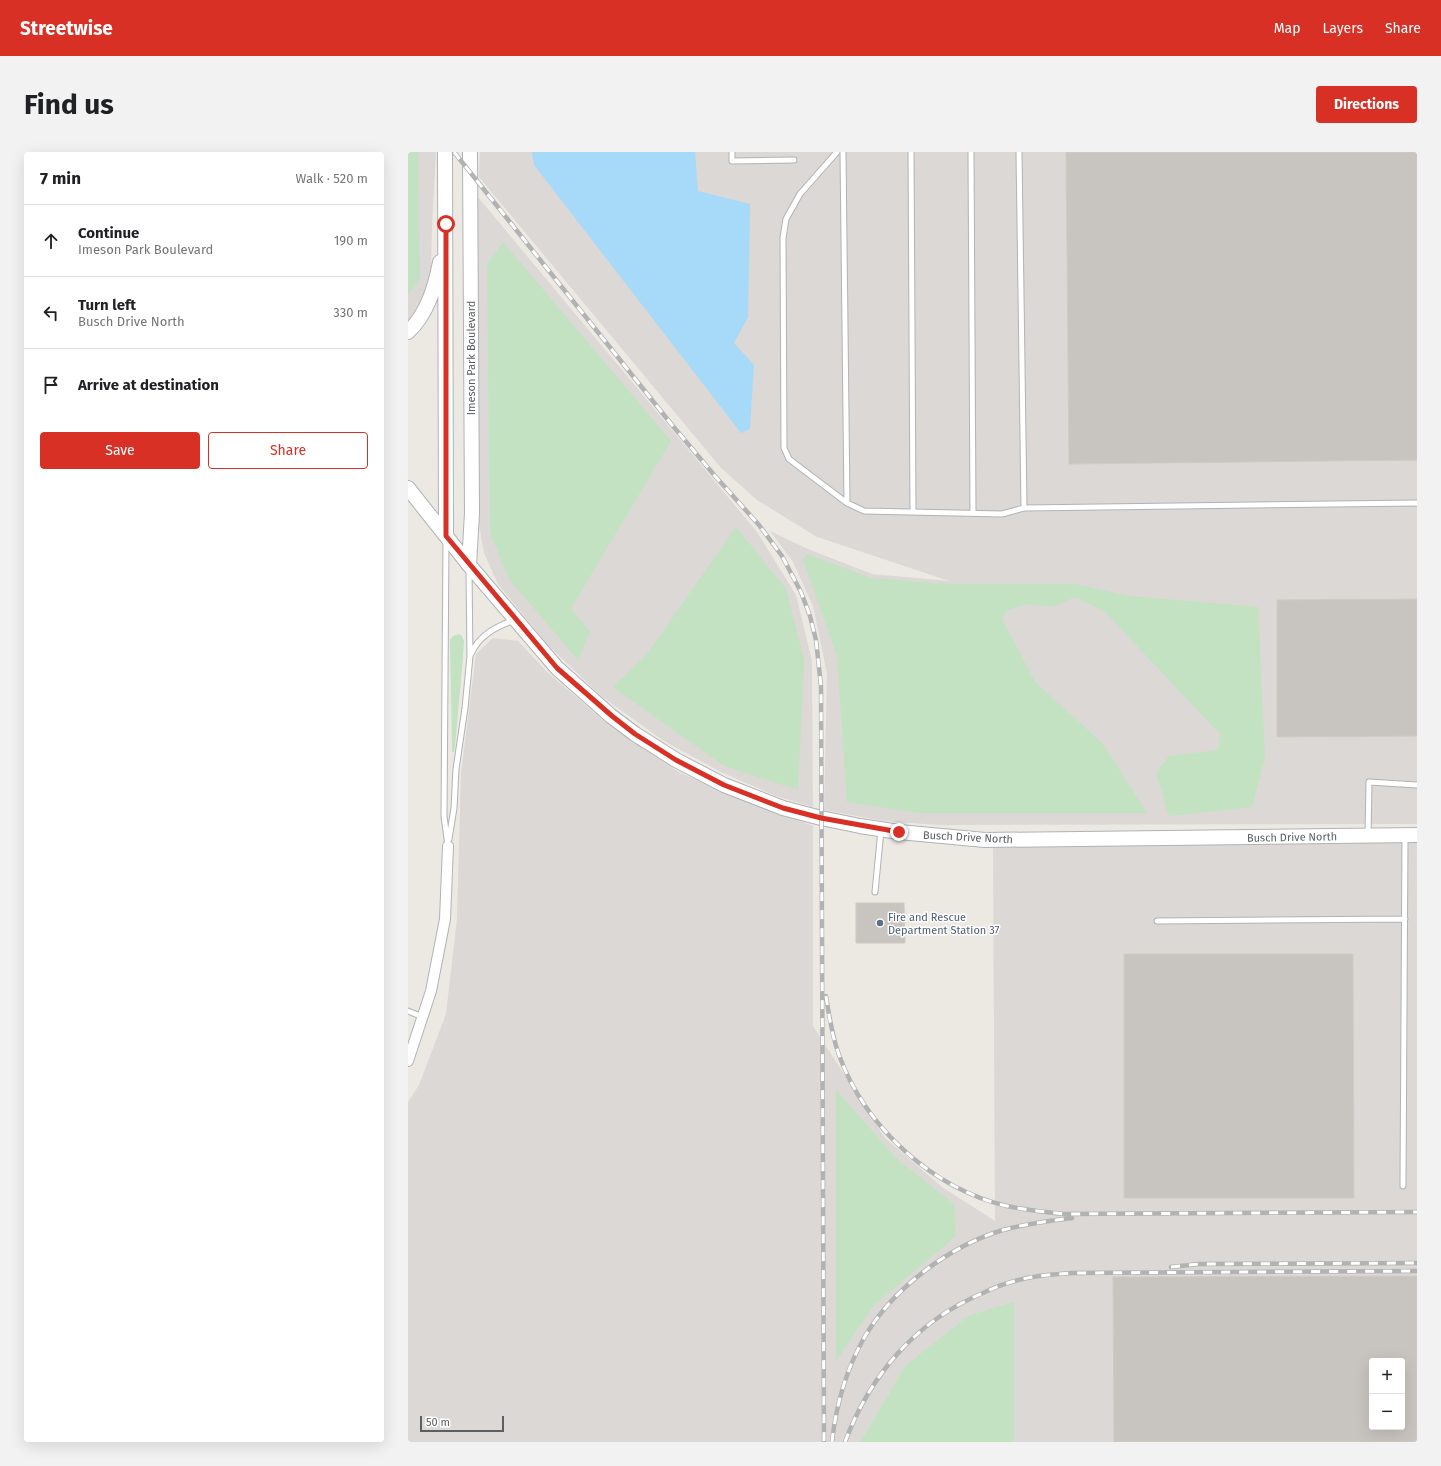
<!DOCTYPE html>
<meta charset="utf-8">
<style>
body{margin:0;font-family:"Fira Sans",sans-serif;background:#f2f2f2;color:#202124}
.controls{position:absolute;right:12px;bottom:12px;display:grid;overflow:hidden;border-radius:4px;box-shadow:0 4px 16px #0002}
.controls button{width:36px;height:36px;display:grid;place-items:center;padding:0;border:0;border-bottom:1px solid #e0e0e0;background:#fff;color:#202124;font:20px sans-serif}
.scale{position:absolute;left:12px;bottom:10px;width:84px;box-sizing:border-box;padding-left:4px;border:2px solid #5b5f62;border-top:0;font-size:11px;line-height:14px;white-space:nowrap;color:#5b5f62;-webkit-text-stroke:3px #fff;paint-order:stroke}
.stop{position:absolute;width:12px;height:12px;margin:-9px;border:3px solid #d93025;border-radius:50%;background:#fff}
.stop.end{background:#d93025;border-color:#fff;box-shadow:0 1px 4px #0008}
.list{margin:0;padding:0;list-style:none}
h2{display:flex;justify-content:space-between;align-items:center;height:52px;margin:0;padding:0 16px;font-size:17px}
h2 small{font-size:13px;font-weight:400;color:#757577}
.list li{display:grid;grid-template-columns:26px 1fr auto;gap:12px;align-items:center;box-sizing:border-box;height:72px;padding:0 16px;border-top:1px solid #e0e0e0}
.list b{display:block;font-size:15px;white-space:nowrap}
.list p{margin:0;font-size:13px;white-space:nowrap;color:#757577}
.list em{font-size:13px;font-style:normal;color:#757577}
.actions{display:flex;gap:8px;padding:12px 16px}
.actions a{flex:1;padding:9px 0;border:1px solid #d93025;border-radius:4px;text-align:center;font-size:14px;color:#d93025}
.actions .main{background:#d93025;color:#fff}
.icon{flex:none;width:22px;height:22px;fill:none;stroke:currentColor;stroke-width:2;stroke-linecap:round;stroke-linejoin:round}
.map{position:relative;flex:none;width:1009px;height:1290px;overflow:hidden;border-radius:4px}
header{display:flex;align-items:center;gap:24px;box-sizing:border-box;height:56px;padding:0 20px;background:#d93025;color:#fff}
header strong{font-size:19px}
nav{display:flex;gap:22px;margin-inline-start:auto;font-size:14px}
.intro{display:flex;align-items:center;justify-content:space-between;box-sizing:border-box;height:96px;padding:0 24px}
h1{margin:0;font-size:28px}
.button{padding:10px 18px;border-radius:4px;background:#d93025;color:#fff;font-size:14px;font-weight:700}
main{display:flex;gap:24px;padding:0 24px}
aside{flex:1;background:#fff;border-radius:4px;box-shadow:0 4px 16px #0002}
.map>svg:first-child{display:block}
.industrial{fill:#dbd8d5;fill-rule:evenodd}
.green{fill:#c3e2c1}
.water{fill:#a7daf8}
.building{fill:#c8c4bf;stroke:#d0cbc1;fill-rule:evenodd}
.lines{fill:none;stroke-linecap:round;stroke-linejoin:round}
.lane-casing{stroke:#b0b3b7;stroke-width:7}
.street-casing{stroke:#b0b3b7;stroke-width:12}
.secondary-casing{stroke:#afb3b7;stroke-width:16}
.lane{stroke:#fff;stroke-width:5}
.street{stroke:#fff;stroke-width:10}
.secondary{stroke:#fff;stroke-width:14}
.rail-casing{stroke:#b1b2b2;stroke-width:4.5}
.rail{stroke:#fff;stroke-width:3;stroke-dasharray:9;stroke-linecap:butt}
.route{stroke:#d93025;stroke-width:5}
.service-dot{fill:#5c6f8a;stroke:#fff;stroke-width:1.5}
.labels{text-anchor:middle;stroke-width:3;stroke-linejoin:round;paint-order:stroke}
.street-label{font-size:11px;fill:#5b5f62;stroke:#fff}
.service-label{font-size:11px;fill:#4e5e75;stroke:#fff;text-anchor:start}
</style>
<header>
<strong>Streetwise</strong>
<nav><a>Map</a><a>Layers</a><a>Share</a></nav>
</header>
<div class="intro"><h1>Find us</h1><a class="button">Directions</a></div>
<main>
<aside>
<h2>7 min<small>Walk · 520 m</small></h2>
<ul class="list">
<li><svg class="icon" aria-label="ahead" viewBox="0 0 24 24"><path d="M12 20V5M6 11l6-6 6 6"/></svg><div><b>Continue</b><p>Imeson Park Boulevard</p></div><em>190 m</em></li>
<li><svg class="icon" aria-label="left" viewBox="0 0 24 24"><path d="M17 20v-9H6M10 6l-5 5 5 5"/></svg><div><b>Turn left</b><p>Busch Drive North</p></div><em>330 m</em></li>
<li><svg class="icon" aria-label="arrive" viewBox="0 0 24 24"><path d="M6 21V4h12l-3 4 3 4H6"/></svg><div><b>Arrive at destination</b></div></li>
</ul>
<div class="actions"><a class="main">Save</a><a>Share</a></div>
</aside>
<div class="map">
<svg width="1009" height="1290" viewBox="0 0 1009 1290">
<rect width="100%" height="100%" fill="#ece9e3"/>
<path class="industrial" d="M0 0H28L24 75 23 120 17 146 0 171Z
M72 0H1009V672L531 673 476 669 416 658 419 522 405 454 385 410 362 379 400 397 464 422 541 429 409 385 349 348 313 316 71 25Z
M69 44 349 380 388 443 404 509 405 655 368 644 313 620 256 589 193 544 140 493 90 432 76 401 71 373Z
M85 486 110 489 139 520 196 569 272 621 405 674V874L477 986 534 1035 587 1069 585 693 1009 691V1290H606V1150L497 1214 452 1290H0V950L11 933 38 862 49 766 53 622 68 502ZM964 1209H994V1275H964Z"/>
<path class="green" d="M0 0H10L12 127 0 143Z
M95 90 263 289 163 456 182 480 170 508 101 427 82 381 79 112Z
M328 375 378 437 396 508 390 638 316 614 205 535 239 502Z
M399 402 463 426 539 432H667L721 444 850 455 857 606 844 655 761 664 748 621 761 604 810 598 812 582 696 459 667 445 645 455 621 452 599 458 594 467 627 530 695 592 739 661H512L439 650 429 504 395 407Z
M51 482 54 484 56 489 55 505 47 595 46 600H44L42 488 45 484Z
M428 938 490 1008 546 1052 548 1084 466 1153 428 1209Z
M606 1150V1290H452L497 1214 560 1164Z"/>
<path class="water" d="M124 0H287L290 39 342 52 340 165 326 191 346 213 342 277 333 281 126 13Z"/>
<path class="building" d="M658 0H1009V308L661 312Z
M1009 447V584L869 585V448Z
M448 751H496L497 791H448Z
M716 802H945L946 1046H716Z
M1009 1124V1290H706L705 1125ZM964 1209H994V1275H964Z"/>
<g class="lines">
<defs>
<path id="lane" d="M324 0V9L386 8
M429 0 392 42 378 67 375 86 376 296 381 307 439 351 456 359 594 362 616 356
M435 0 439 351
M503 0 505 360
M563 0 565 361
M611 0 616 356 1009 351
M38 389 36 664 40 694
M63 502C71 483 89 474 107 468
M960 683 961 630 1009 633
M41 687 46 656 48 617 57 556 62 504 61 419
M467 740 473 678
M749 769 997 767
M0 859 15 865
M995 1034 997 684"/>
<path id="street" d="M0 909 23 839 37 767 40 694"/>
<path id="secondary" d="M37 0 38 384
M0 180C19 162 27 136 32 110
M0 336 61 413 149 516 203 564 227 582 268 608 316 633 375 656 413 666 452 674 491 680 577 688 1009 683
M61 413 64 361 62 0"/>
</defs>
<use href="#lane" class="lane-casing"/>
<use href="#street" class="street-casing"/>
<use href="#secondary" class="secondary-casing"/>
<use href="#lane" class="lane"/>
<use href="#street" class="street"/>
<use href="#secondary" class="secondary"/>
<defs>
<path id="rail" d="M46 0 264 273 307 324 351 373 374 404 393 440 402 464 408 488 413 534 416 1290
M418 844C421 864 424 884 431 903 457 975 525 1037 599 1054 618 1058 637 1060 656 1062L1009 1060
M763 1115 791 1112 1009 1111
M424 1290C428 1253 438 1218 456 1186 484 1137 541 1094 595 1078 617 1072 641 1069 664 1066
M437 1290C462 1223 508 1169 575 1141 587 1135 601 1130 615 1127 631 1123 649 1122 666 1121L1009 1119"/>
</defs>
<use href="#rail" class="rail-casing"/>
<use href="#rail" class="rail"/>
</g>
<g class="lines">
<path class="route" d="M38 72V384L149 516 204 564 227 582 268 608 316 633 375 656 413 666 491 680"/>
</g>
<circle class="service-dot" cx="472" cy="771" r="4"/>
<g class="labels">
<g class="street-label">
<text transform="translate(63 206) rotate(-90)" y="4">Imeson Park Boulevard</text>
<text transform="translate(560 685) rotate(3)" y="4">Busch Drive North</text>
<text transform="translate(884 685) rotate(-1)" y="4">Busch Drive North</text>
</g>
<g class="service-label">
<text x="480" y="769">Fire and Rescue<tspan x="480" dy="13">Department Station 37</tspan></text>
</g>
</g>
</svg>
<div class="controls">
<button>+</button>
<button>−</button>
</div>
<div class="scale">50 m</div>
<div class="stop" style="left:38px;top:72px"></div>
<div class="stop end" style="left:491px;top:680px"></div>
</div>
</main>
